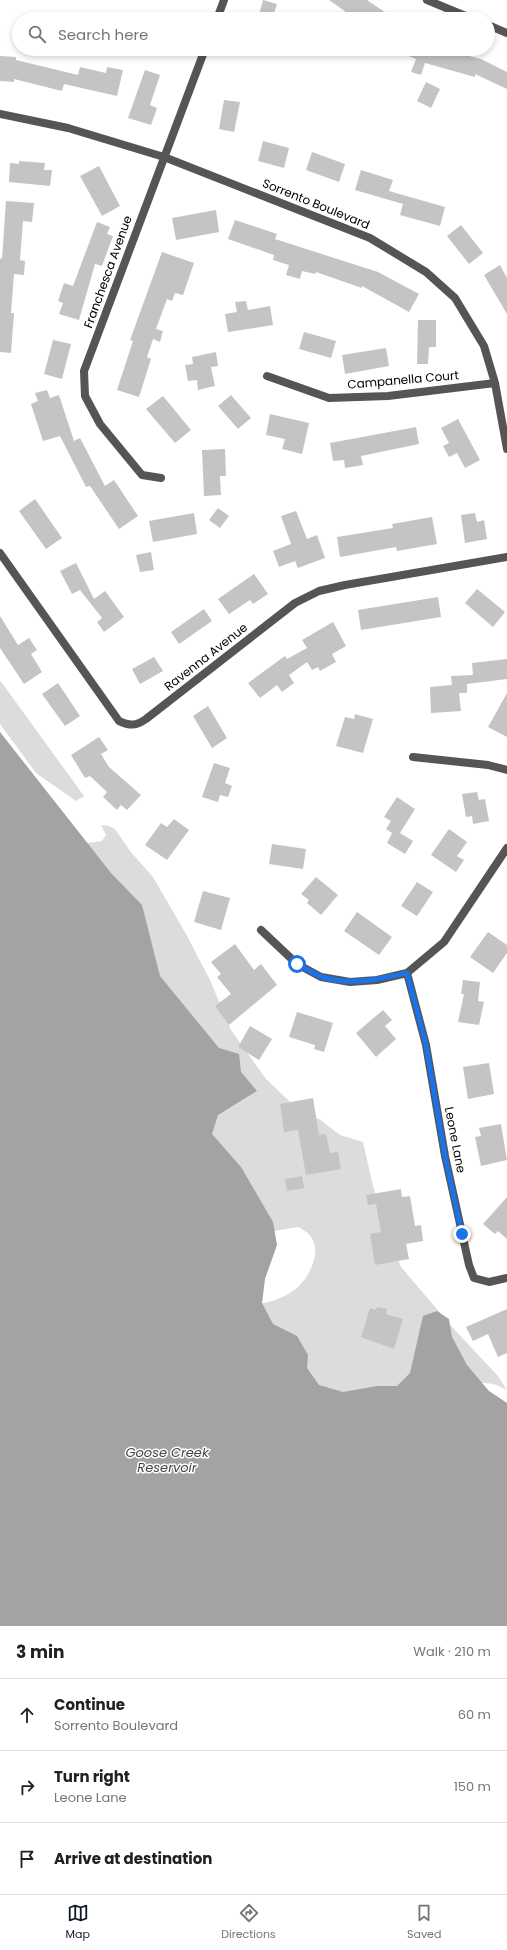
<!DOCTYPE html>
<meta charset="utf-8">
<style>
body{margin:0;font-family:Poppins,sans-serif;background:#f6f6f6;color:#202124}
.stop{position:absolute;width:12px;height:12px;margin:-9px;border:3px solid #1a73e8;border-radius:50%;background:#fff}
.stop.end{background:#1a73e8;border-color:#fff;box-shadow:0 1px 4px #0008}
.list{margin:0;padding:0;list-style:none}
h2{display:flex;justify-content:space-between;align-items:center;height:52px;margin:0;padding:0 16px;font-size:17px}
h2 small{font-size:13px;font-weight:400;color:#757577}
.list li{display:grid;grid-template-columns:26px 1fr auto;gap:12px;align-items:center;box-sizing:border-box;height:72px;padding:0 16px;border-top:1px solid #e0e0e0}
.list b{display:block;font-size:15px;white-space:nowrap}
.list p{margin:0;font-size:13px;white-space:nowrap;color:#757577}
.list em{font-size:13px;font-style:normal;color:#757577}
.icon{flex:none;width:22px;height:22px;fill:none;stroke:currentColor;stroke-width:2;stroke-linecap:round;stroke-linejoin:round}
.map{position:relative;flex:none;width:507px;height:1626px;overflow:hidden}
.search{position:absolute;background:#fff;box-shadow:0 2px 6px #0003;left:12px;right:12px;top:12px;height:44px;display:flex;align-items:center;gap:10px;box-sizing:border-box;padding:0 14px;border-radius:22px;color:#757577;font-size:15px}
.sheet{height:268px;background:#fff}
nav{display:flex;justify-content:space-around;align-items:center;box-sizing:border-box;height:56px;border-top:1px solid #e0e0e0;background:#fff;font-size:11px;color:#757577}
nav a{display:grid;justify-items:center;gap:2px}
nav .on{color:#111827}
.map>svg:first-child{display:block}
.green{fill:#dcdcdc}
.water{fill:#a3a3a3}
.building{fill:#c4c4c4}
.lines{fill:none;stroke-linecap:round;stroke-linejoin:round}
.minor{stroke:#555;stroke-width:8}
.route{stroke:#1a73e8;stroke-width:5}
.labels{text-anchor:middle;stroke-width:3;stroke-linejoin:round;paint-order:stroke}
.street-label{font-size:12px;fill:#000;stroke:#fff}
.water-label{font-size:13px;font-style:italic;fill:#444;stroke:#fff}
</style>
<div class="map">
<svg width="507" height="1626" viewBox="0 0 507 1626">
<rect width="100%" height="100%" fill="#fff"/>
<path class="green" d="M0 681 2 683 84 796 76 801 36 773 0 724Z
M101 825 109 826 115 829 130 851 153 877 186 934 210 980 231 1030 266 1079 304 1115 319 1119 340 1135 363 1142 373 1186 389 1236 401 1267 453 1328 498 1376 507 1390 494 1384 476 1382 507 1626H443L259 1304C284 1300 305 1288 313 1263 316 1254 317 1246 311 1237 309 1233 303 1230 299 1227L267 1232 57 865 87 843 102 841 106 835Z"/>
<path class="water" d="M0 732 111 873 142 905 160 976 219 1048 239 1054 241 1072 257 1091 218 1115 212 1134 241 1167 273 1222 277 1245 265 1279 262 1303 273 1324 297 1336 308 1355 307 1368 319 1385 343 1392 377 1386H397L410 1373 423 1316 437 1311 449 1319 452 1337 467 1365 489 1391 507 1403V1626H0Z"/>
<path class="building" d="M263 0 277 4 272 19H258Z
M329 0H367L395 19H356Z
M392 49H463L461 54 481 59 507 72V89L475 74V77L425 63 421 75 411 72 416 59Z
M0 56 16 57V60L78 75 80 67 106 73 107 67 123 70 117 96 64 84 62 91 14 79V82L0 81Z
M145 70 160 75 150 105 157 108 151 125 128 118Z
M426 82 440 89 431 108 417 101Z
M224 100 240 102 234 132 219 129Z
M263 141 289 148 284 168 258 161Z
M312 152 345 164 339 182 306 170Z
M19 161 45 163 44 170H52L50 186 9 182 10 163 19 164Z
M99 166 120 206 102 216 80 176Z
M361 170 393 180 389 191 445 207 440 226 400 215 403 204 355 190Z
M6 201 34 203 32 222 23 221 20 260 25 261 24 275 14 274 11 313H14L11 353 0 352V258L2 259Z
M216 210 219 232 176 240 172 218Z
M235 220 277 234 275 239 378 272 419 294 409 312 362 286V288L316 272 315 274 302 271 300 279 286 275 289 265 273 260 274 255 228 239Z
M97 222 110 227 107 234 113 236 102 266 95 264 79 320 59 314 63 303 58 301 64 283 73 286Z
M461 225 483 253 469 264 447 236Z
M162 252 194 263 183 295 175 293 172 301 167 299 156 329 163 331 160 342 153 339 147 357 151 359 139 397 117 390 133 341 130 340Z
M500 265 507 278V314L484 275Z
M246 301 248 310 270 306 273 325 228 332 225 314 237 312 235 302Z
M418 320H436V347H429L428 364H417Z
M304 332 336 341 331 358 299 349Z
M53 340 71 344 62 379 44 374Z
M386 348 389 366 345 374 342 355Z
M216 352 218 366 211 367 215 386 198 390 197 380 188 381 185 365 193 364 192 357Z
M47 390 50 398 59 395 74 441 80 438 105 486 114 480 138 516 119 529 90 486 86 487 60 436 43 441 31 404 38 401 35 393Z
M231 395 251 418 238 429 218 406Z
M163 396 191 430 175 443 146 409Z
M270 414 309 423 302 454 282 449 285 439 266 435Z
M458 419 480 460 465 468 457 453 449 457 443 446 449 443 441 428Z
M416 427 419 444 361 456 363 465 345 468 344 460 333 461 330 443Z
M225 449 226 476H220L221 495 204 496 202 450Z
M35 499 62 538 46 549 19 511Z
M218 508 229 516 220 528 209 520Z
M296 511 307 539 317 535 325 558 298 568 295 561 279 567 273 551 291 544 281 516Z
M194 513 197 534 153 542 149 521Z
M475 513 477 522 484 520 487 539 465 543 461 515Z
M432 517 437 544 397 551 396 547 340 557 337 537 393 528 392 524Z
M151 552 154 570 140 572 136 555Z
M76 563 94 599 105 591 124 617 104 632 97 622 102 618 80 590 72 594 60 571Z
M254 574 268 594 253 604 250 600 229 614 218 599Z
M477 589 505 612 493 627 465 603Z
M438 597 441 617 361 630 358 610Z
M204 609 212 621 179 644 171 632Z
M0 616 18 645 29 638 37 650 31 654 42 672 24 684 0 648Z
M333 622 346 646 332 654 336 662 320 671 318 667 312 670 307 662 289 675 294 683 282 692 277 685 260 698 248 683 285 656 287 659 307 648 302 640Z
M154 657 163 671 140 684 132 669Z
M507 659V679L467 684V693H459L461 711 431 713 430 687 452 685 451 676 473 675 472 663Z
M58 683 80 716 65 726 42 694Z
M507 693V737L488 727Z
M208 706 227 738 212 748 193 716Z
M355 714 373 719 363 753 336 746 345 717 354 719Z
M99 737 108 750 101 754 109 767 141 795 127 810 121 805 117 810 103 797 107 792 90 776 85 778 71 755Z
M214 763 230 768 225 783 232 786 228 797 220 795 218 802 202 797Z
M477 792 479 800 485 799 489 821 473 824 472 816 466 817 462 794Z
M397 797 415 809 400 833 413 841 405 854 387 843 392 833 386 829 391 821 384 817Z
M174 819 189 830 167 860 145 845 161 823 167 827Z
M449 829 467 842 457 856 464 860 456 872 431 855Z
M272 844 306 849 303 869 269 864Z
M316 877 338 895 321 915 307 903 309 900 301 894Z
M417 882 433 892 417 916 401 906Z
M203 891 230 898 221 930 194 922Z
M357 912 392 937 379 955 344 931Z
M488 932 507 945V953L493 973 470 957Z
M235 944 254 970 261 964 277 985 229 1025 215 1006 231 994 217 977 221 974 211 962Z
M463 980 480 982 478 1001 484 1002 479 1025 458 1022 464 994H461Z
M383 1010 392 1020 385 1026 396 1039 376 1057 356 1033Z
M297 1012 333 1023 324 1052 314 1049 315 1045 289 1037Z
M250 1026 272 1039 259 1060 238 1047Z
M489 1063 494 1094 468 1099 463 1067Z
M313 1098 319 1135 326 1134 330 1153 338 1152 341 1169 306 1175 298 1130 284 1132 280 1104Z
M501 1124 507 1160 481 1166 475 1137 481 1136 479 1128Z
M302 1176 304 1188 287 1191 285 1179Z
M401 1189 402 1197 410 1196 415 1226 421 1225 423 1241 406 1244 409 1259 375 1265 370 1234 381 1232 376 1204 368 1205 366 1195Z
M507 1197V1239L498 1231 495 1234 483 1224Z
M377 1307 387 1309 386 1314 403 1319 394 1349 361 1337 370 1308 376 1310Z
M507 1309V1353L498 1357 488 1334 473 1341 466 1327Z"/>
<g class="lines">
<path class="minor" d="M427 0 473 19
M217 19 224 0
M488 25 507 33
M0 114 68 128 164 157 370 238 426 272 455 298 484 346 495 383 507 449
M267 376 329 398 388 396 495 383
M161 478 142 475 100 424 85 396 84 371 205 49
M0 553 119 721C130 726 136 726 146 719L295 603 319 591 345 585 507 557
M413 757 488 765 507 770
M261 930 297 964 321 977 350 982 377 980 407 973 444 942 507 848
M407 973 426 1045 445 1156 469 1265 474 1278 489 1282 507 1278"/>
</g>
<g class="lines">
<path class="route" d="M297 964C305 968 314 974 322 977 350 986 379 979 407 973L426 1045 445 1156 462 1234"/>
</g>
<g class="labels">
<g class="street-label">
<text transform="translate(316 204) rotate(22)" y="4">Sorrento Boulevard</text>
<text transform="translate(108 272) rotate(-70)" y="4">Franchesca Avenue</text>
<text transform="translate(403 380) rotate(-5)" y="4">Campanella Court</text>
<text transform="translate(206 657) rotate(-38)" y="4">Ravenna Avenue</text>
<text transform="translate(455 1140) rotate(79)" y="4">Leone Lane</text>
</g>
<g class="water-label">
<text x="167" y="1457">Goose Creek<tspan x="167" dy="15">Reservoir</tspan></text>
</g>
</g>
</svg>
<div class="stop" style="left:297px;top:964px"></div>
<div class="stop end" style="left:462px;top:1234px"></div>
<div class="search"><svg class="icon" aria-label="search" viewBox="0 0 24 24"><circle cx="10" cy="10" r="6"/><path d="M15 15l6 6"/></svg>Search here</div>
</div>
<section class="sheet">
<h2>3 min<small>Walk · 210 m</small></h2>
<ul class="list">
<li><svg class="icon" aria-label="ahead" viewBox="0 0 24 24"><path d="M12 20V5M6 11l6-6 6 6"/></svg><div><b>Continue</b><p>Sorrento Boulevard</p></div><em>60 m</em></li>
<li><svg class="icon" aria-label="right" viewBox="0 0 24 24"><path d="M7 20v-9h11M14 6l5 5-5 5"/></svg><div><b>Turn right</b><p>Leone Lane</p></div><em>150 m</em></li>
<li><svg class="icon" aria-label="arrive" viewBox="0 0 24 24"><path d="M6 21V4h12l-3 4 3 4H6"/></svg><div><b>Arrive at destination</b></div></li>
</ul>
</section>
<nav>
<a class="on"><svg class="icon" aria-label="map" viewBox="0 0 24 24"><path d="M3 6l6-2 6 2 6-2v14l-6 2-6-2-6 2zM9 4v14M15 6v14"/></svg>Map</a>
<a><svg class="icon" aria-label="directions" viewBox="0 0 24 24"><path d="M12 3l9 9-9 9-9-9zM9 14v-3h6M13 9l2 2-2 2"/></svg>Directions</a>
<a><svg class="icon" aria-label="saved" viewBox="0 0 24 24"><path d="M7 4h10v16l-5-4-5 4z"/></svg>Saved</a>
</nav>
